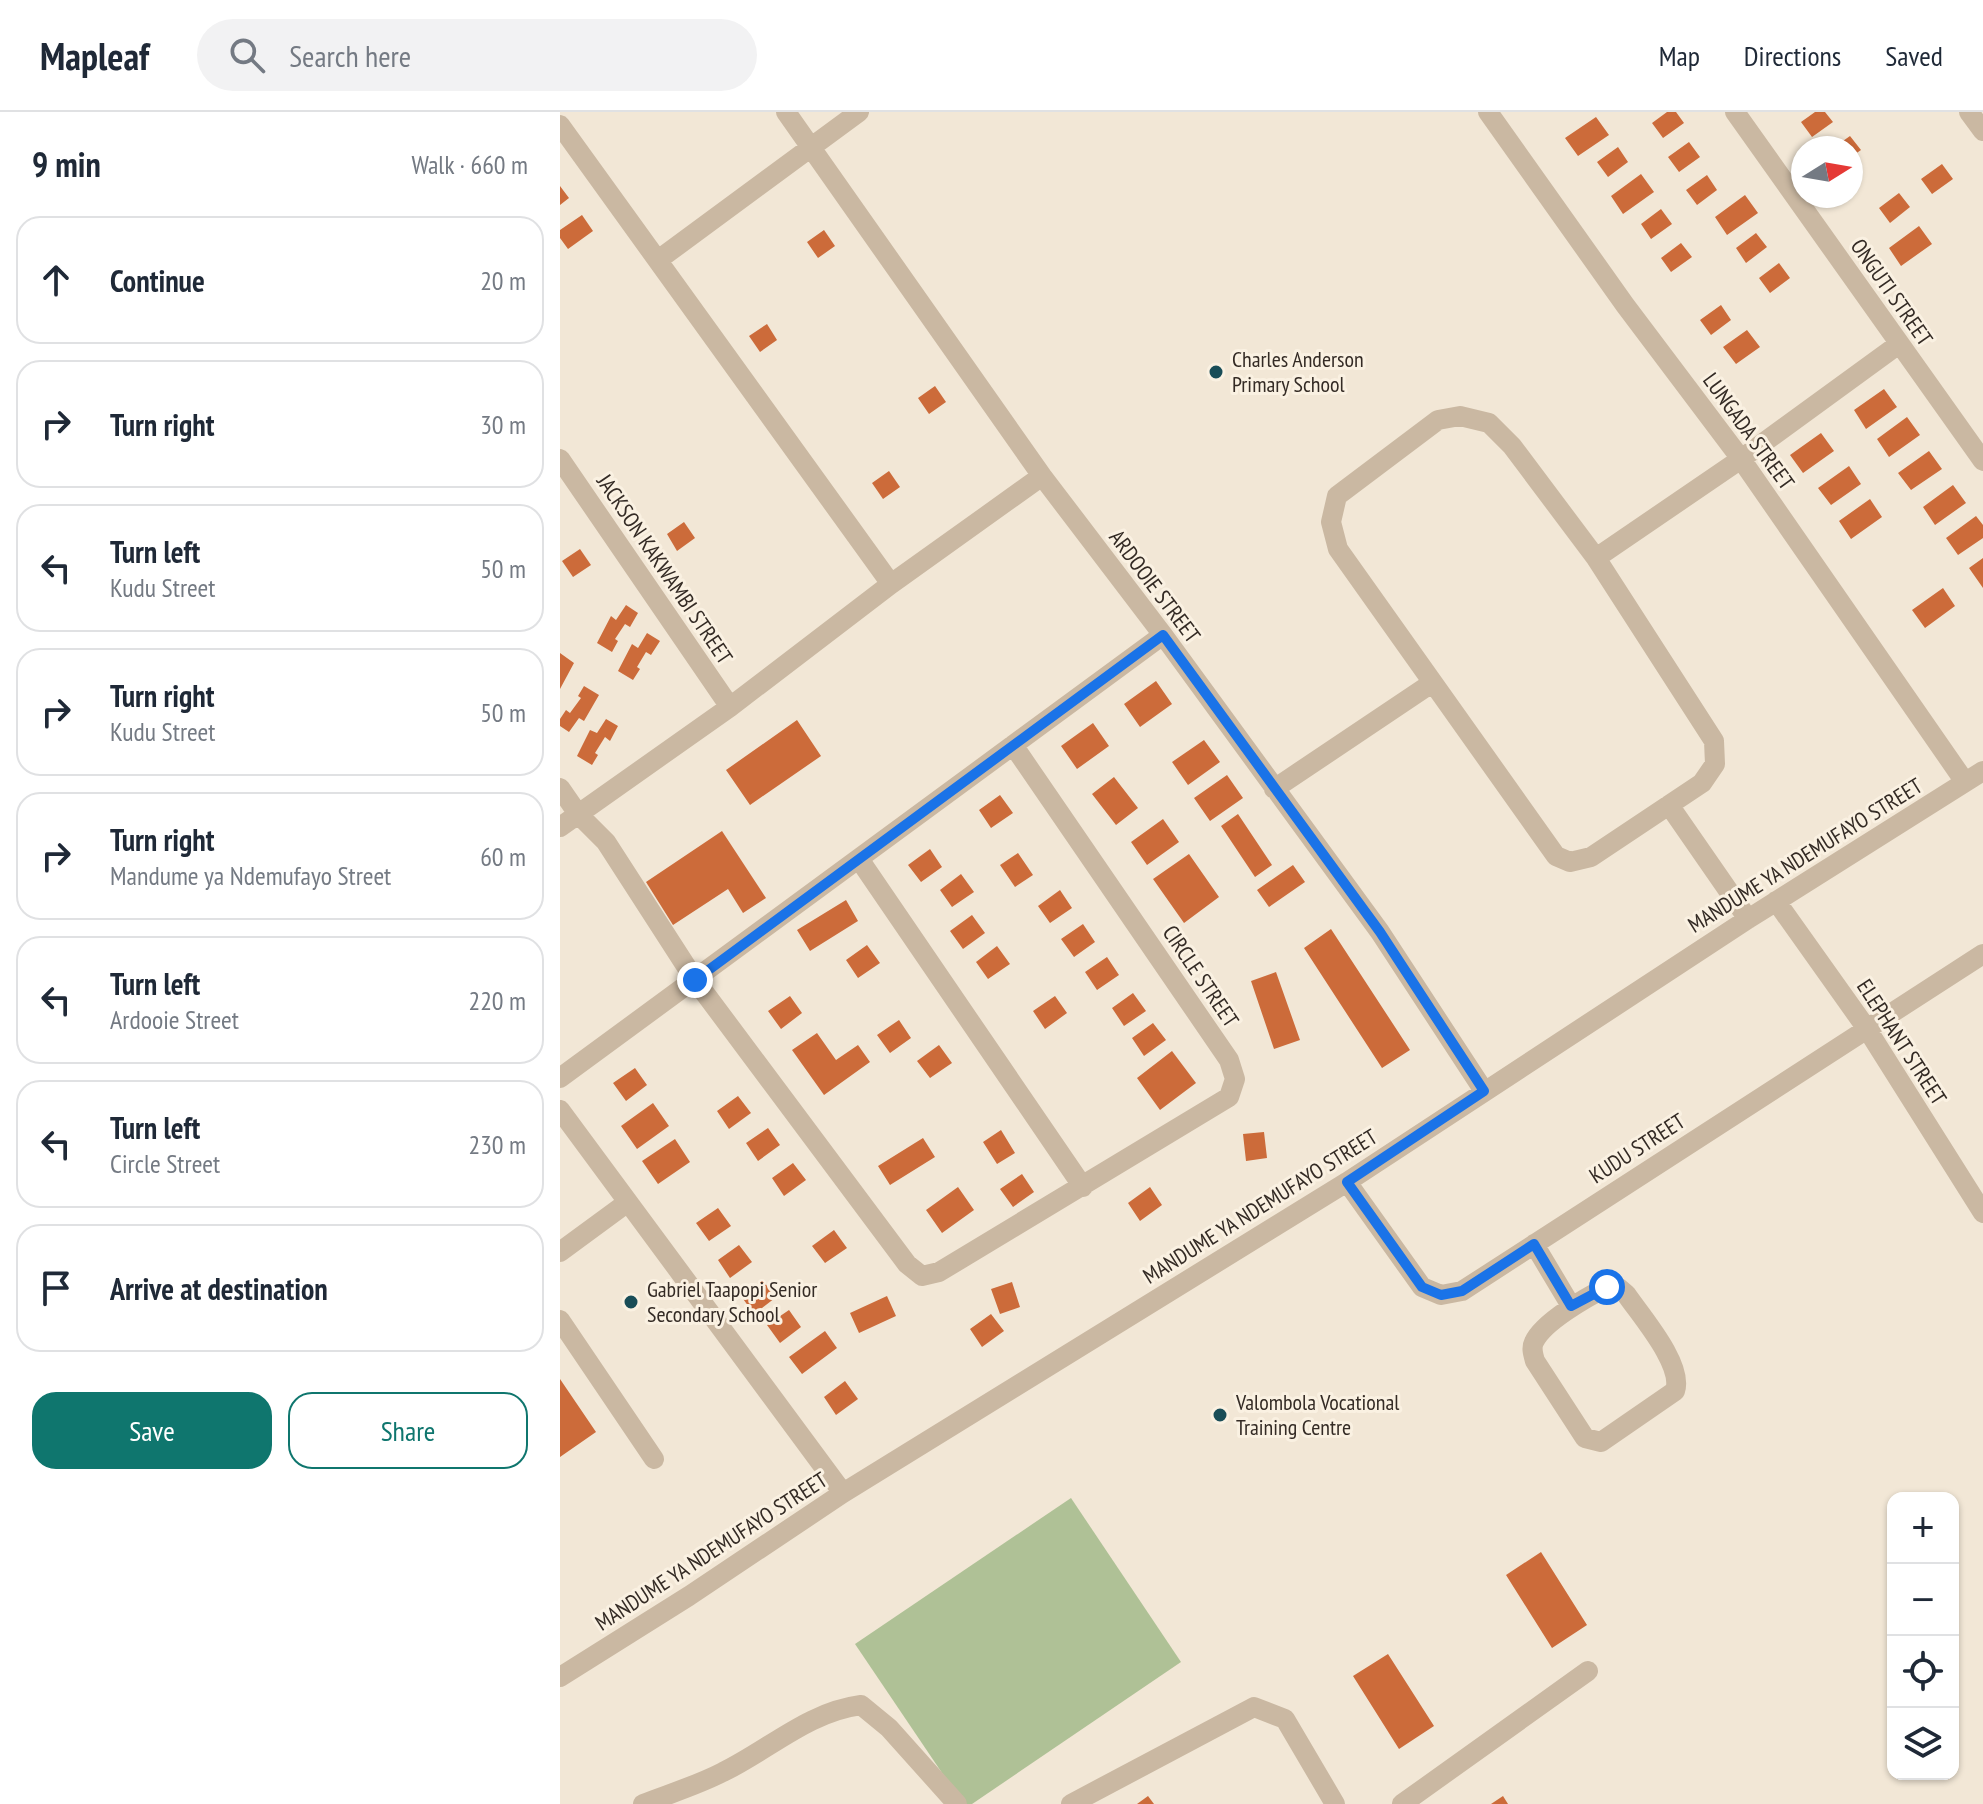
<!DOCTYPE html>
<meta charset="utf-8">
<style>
body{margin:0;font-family:"PT Sans Narrow",sans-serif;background:#f2f2f3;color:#1f2937}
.controls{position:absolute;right:24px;bottom:24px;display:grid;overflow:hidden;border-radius:16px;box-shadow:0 2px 6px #0004}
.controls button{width:72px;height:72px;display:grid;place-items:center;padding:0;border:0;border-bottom:2px solid #e0e1e3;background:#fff;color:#1f2937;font:40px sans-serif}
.compass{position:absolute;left:1231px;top:24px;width:72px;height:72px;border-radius:50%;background:#fff;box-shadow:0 2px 6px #0004;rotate:79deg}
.stop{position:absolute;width:24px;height:24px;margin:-18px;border:6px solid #1a73e8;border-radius:50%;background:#fff}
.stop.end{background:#1a73e8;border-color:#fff;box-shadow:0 2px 8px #0008}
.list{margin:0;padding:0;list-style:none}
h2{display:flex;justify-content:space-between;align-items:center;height:104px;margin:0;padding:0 32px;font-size:34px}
h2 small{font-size:26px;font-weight:400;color:#747a83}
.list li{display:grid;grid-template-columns:52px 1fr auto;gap:24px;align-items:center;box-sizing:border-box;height:128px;margin:0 16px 16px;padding:0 16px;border:2px solid #e0e1e3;border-radius:24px}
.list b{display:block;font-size:30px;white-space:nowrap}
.list p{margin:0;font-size:26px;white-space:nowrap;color:#747a83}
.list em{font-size:26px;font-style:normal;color:#747a83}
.actions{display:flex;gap:16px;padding:24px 32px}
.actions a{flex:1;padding:18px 0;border:2px solid #0f766e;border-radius:24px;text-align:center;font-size:28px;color:#0f766e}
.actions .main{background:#0f766e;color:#fff}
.icon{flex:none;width:44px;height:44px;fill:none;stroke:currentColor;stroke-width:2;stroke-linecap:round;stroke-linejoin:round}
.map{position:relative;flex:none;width:1423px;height:1692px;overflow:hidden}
header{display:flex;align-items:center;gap:48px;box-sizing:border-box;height:112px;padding:0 40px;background:#fff;border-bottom:2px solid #e0e1e3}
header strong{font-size:38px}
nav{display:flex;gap:44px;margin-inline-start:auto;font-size:28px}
.search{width:560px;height:72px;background:#f2f2f3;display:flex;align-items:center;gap:20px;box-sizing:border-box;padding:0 28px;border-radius:44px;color:#747a83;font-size:30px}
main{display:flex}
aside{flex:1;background:#fff}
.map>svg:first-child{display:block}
.green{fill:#afc196}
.building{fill:#cc6b3a}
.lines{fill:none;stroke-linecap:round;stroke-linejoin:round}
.minor{stroke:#cab8a2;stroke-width:20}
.route{stroke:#1a73e8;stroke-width:10}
.poi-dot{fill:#194d57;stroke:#faf1e2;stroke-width:3}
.labels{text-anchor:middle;stroke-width:6;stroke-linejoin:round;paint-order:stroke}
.street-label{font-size:22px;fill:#342b25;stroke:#faf1e2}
.poi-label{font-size:22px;fill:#342b25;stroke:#faf1e2;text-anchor:start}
</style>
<header>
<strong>Mapleaf</strong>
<div class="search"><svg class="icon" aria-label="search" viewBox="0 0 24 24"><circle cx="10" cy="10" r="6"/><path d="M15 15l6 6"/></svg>Search here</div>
<nav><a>Map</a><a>Directions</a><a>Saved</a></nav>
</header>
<main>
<aside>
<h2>9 min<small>Walk · 660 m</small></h2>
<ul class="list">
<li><svg class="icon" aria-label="ahead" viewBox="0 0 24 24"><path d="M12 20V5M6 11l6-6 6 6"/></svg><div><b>Continue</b></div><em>20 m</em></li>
<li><svg class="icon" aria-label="right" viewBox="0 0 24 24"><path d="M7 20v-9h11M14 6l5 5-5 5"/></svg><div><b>Turn right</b></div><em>30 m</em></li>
<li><svg class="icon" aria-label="left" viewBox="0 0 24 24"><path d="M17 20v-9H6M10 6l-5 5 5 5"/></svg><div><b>Turn left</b><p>Kudu Street</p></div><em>50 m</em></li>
<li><svg class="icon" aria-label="right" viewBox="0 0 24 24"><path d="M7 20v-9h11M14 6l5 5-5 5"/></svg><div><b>Turn right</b><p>Kudu Street</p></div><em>50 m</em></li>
<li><svg class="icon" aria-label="right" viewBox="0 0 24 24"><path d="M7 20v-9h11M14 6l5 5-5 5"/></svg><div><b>Turn right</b><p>Mandume ya Ndemufayo Street</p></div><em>60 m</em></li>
<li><svg class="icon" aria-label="left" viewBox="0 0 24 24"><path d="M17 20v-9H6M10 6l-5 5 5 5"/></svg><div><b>Turn left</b><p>Ardooie Street</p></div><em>220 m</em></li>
<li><svg class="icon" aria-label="left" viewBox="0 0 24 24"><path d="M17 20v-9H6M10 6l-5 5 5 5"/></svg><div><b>Turn left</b><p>Circle Street</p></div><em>230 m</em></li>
<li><svg class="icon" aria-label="arrive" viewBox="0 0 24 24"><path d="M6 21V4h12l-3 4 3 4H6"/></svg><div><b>Arrive at destination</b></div></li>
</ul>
<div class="actions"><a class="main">Save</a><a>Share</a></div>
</aside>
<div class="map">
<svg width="1423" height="1692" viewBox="0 0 1423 1692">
<rect width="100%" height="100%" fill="#f2e7d6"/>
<path class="green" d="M511 1386 621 1550 412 1692H403L295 1532Z"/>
<path class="building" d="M1107 0H1116L1124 11 1103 26 1092 11Z
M1255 0H1265L1273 10 1252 25 1241 10Z
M1036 5 1049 23 1018 44 1005 26Z
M1290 24 1301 38 1291 45V36H1273Z
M1129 30 1140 45 1119 60 1108 45Z
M1058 35 1068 50 1048 65 1037 50Z
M1382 52 1393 67 1372 82 1361 67Z
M1081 62 1094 80 1063 102 1051 84Z
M1147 63 1157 78 1137 93 1126 78Z
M0 74 9 86 0 93Z
M1339 81 1350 95 1330 111 1319 96Z
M1185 83 1198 101 1167 123 1155 105Z
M1101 97 1112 112 1091 127 1081 112Z
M22 103 33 119 8 137 0 126V118Z
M1359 114 1372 132 1341 154 1329 136Z
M264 118 275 134 258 146 247 130Z
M1196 121 1207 135 1186 151 1176 136Z
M1121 131 1132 145 1111 160 1101 146Z
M1219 151 1230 166 1210 181 1199 166Z
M1161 193 1171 208 1151 223 1140 208Z
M207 212 217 228 200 240 189 224Z
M1187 218 1200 235 1176 252 1163 235Z
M375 274 386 290 369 302 358 286Z
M1324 277 1337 295 1306 317 1294 298Z
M1347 305 1360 323 1329 345 1317 327Z
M1261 321 1274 339 1243 361 1230 343Z
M1369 339 1382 357 1351 378 1338 361Z
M1289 354 1301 372 1271 393 1258 376Z
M329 359 340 375 323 387 312 371Z
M1393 373 1406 391 1375 413 1363 395Z
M1310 387 1322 405 1291 427 1279 409Z
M1416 404 1423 413V426L1398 443 1386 426Z
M124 410 135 426 117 439 107 422Z
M20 437 31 453 13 465 2 449Z
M1423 446V476L1409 456Z
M1383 476 1395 494 1365 516 1352 498Z
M66 493 78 501 70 515 65 512 55 527 58 529 52 540 37 531 51 504 56 508Z
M87 521 100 529 91 543 86 540 77 555 80 557 73 568 58 559 72 532 78 536Z
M0 541 14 551 0 577Z
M596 569 612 592 580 615 564 592Z
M24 574 39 583 24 609 19 606 9 620 0 614V607L6 598 10 601 21 586 18 584Z
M46 607 58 614 50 629 45 625 35 641 38 643 32 653 17 644 30 618 37 621Z
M237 608 261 644 190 693 166 658Z
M533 611 549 634 517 657 501 634Z
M644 628 660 650 628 673 612 650Z
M667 663 683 686 650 709 634 686Z
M554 665 578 696 556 713 532 682Z
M440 683 453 701 431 716 419 698Z
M678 702 712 753 695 765 661 714Z
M603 707 619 730 587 753 571 730Z
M162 719 206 786 183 801 168 777 113 813 86 770Z
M370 737 382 755 361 770 348 753Z
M458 741 473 763 455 775 440 753Z
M629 742 659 785 624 811 593 767Z
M733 753 745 770 709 795 697 778Z
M401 762 414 780 392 795 380 778Z
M500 778 512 796 490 811 478 794Z
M286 788 298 809 250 839 237 818Z
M412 803 425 821 403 837 390 819Z
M523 812 535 830 514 845 501 827Z
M771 817 850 938 822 956 744 836Z
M307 833 320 851 298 866 286 848Z
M437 834 450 852 428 867 416 850Z
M547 845 559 863 537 878 525 860Z
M716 860 740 928 714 937 691 869Z
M573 881 586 899 564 914 552 896Z
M230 884 242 901 221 917 208 899Z
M495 884 507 901 485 917 473 899Z
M339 908 351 926 330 941 317 923Z
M593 911 606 928 584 944 572 926Z
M257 921 276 948 298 933 310 950 264 983 232 938Z
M379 933 392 951 370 966 357 949Z
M612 939 636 971 600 998 577 966Z
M75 956 87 973 66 989 53 971Z
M178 984 191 1001 169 1017 157 999Z
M93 991 109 1014 77 1037 61 1014Z
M208 1016 220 1033 198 1049 186 1031Z
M441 1018 455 1041 437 1052 423 1030Z
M704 1020 707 1046 686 1049 683 1022Z
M363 1026 375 1045 330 1073 318 1054Z
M115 1027 130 1050 98 1072 82 1049Z
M233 1051 246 1068 224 1084 212 1066Z
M462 1062 474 1080 453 1095 440 1077Z
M398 1075 414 1098 382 1121 366 1098Z
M590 1075 602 1093 580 1109 568 1091Z
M158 1096 171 1114 149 1129 136 1111Z
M274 1118 287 1136 265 1151 252 1134Z
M179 1133 192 1150 170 1166 158 1148Z
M203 1168 215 1186 194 1202 181 1184Z
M452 1170 460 1195 440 1202 431 1177Z
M327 1184 336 1204 299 1221 290 1201Z
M229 1198 241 1215 220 1231 207 1213Z
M431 1202 444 1219 422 1235 410 1217Z
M265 1219 277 1236 242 1262 229 1245Z
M0 1267 36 1320 0 1345Z
M285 1269 298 1287 276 1303 264 1285Z
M981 1440 1027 1513 992 1536 946 1463Z
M828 1542 874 1614 839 1637 793 1564Z
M588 1684 594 1692H577Z
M943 1684 948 1692H931Z"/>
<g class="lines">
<path class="minor" d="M226 0 482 364 603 523 820 820 924 979
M928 0 1065 193 1181 347 1405 670
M1175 0 1423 349
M1409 0 1423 19
M0 13 331 472
M98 148 299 0
M900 304 929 311 952 334 1036 446 1154 629 1155 652 1142 671 1031 745 1010 750 996 744 778 437 771 410 777 384 878 308Z
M0 347 170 595
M1036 446 1181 347 1339 232
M0 676 18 702 46 730 135 868 347 1152 362 1164 379 1160 669 985 675 967 669 948 453 633
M714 677 872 571
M1109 693 1188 807
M0 715 170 595 331 472 482 364
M299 747 523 1075
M1216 789 1307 917 1423 1101
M0 966 603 523
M0 998 283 1381
M787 1070 862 1175 881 1183 902 1179 1423 842
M974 1132 1011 1194
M0 1140 68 1090
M1047 1175 1059 1176 1066 1182C1081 1204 1124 1253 1115 1279L1041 1330 1025 1326 975 1249C973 1242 971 1236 974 1230 983 1210 1027 1185 1047 1175Z
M0 1208 94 1347
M0 1565 129 1484 283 1381 787 1070 1188 807 1423 659
M83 1692C109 1682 138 1673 163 1660 210 1637 248 1600 301 1593L329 1616 397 1692
M511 1692 694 1595 725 1607 775 1692
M842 1692 1028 1559"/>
</g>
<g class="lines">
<path class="route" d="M135 868 603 523 820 820 924 979 787 1070 862 1175 881 1183 902 1179 974 1132 1011 1194 1047 1175"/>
</g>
<g class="poi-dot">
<circle cx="656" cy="260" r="8"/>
<circle cx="71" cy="1190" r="8"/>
<circle cx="660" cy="1303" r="8"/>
</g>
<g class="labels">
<g class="street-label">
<text transform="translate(1332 180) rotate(55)" y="8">ONGUTI STREET</text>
<text transform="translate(1189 319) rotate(54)" y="8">LUNGADA STREET</text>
<text transform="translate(105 457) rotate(56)" y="8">JACKSON KAKWAMBI STREET</text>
<text transform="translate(595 474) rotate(53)" y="8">ARDOOIE STREET</text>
<text transform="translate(1245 743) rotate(-32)" y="8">MANDUME YA NDEMUFAYO STREET</text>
<text transform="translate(641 864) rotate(56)" y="8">CIRCLE STREET</text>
<text transform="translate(1342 930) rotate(57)" y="8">ELEPHANT STREET</text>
<text transform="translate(1077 1036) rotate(-33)" y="8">KUDU STREET</text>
<text transform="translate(700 1094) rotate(-32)" y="8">MANDUME YA NDEMUFAYO STREET</text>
<text transform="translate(151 1439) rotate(-33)" y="8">MANDUME YA NDEMUFAYO STREET</text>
</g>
<g class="poi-label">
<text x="672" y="255">Charles Anderson<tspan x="672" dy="25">Primary School</tspan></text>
<text x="87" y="1185">Gabriel Taapopi Senior<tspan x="87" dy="25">Secondary School</tspan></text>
<text x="676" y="1298">Valombola Vocational<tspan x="676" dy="25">Training Centre</tspan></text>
</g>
</g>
</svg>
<div class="controls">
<button>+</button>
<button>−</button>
<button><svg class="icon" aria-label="locate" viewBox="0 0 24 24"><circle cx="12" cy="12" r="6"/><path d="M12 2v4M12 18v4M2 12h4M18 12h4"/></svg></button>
<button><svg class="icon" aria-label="layers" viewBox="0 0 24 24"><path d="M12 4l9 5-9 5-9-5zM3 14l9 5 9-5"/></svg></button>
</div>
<svg class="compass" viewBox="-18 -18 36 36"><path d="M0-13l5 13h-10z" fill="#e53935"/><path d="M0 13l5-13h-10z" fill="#747a83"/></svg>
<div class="stop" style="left:1047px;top:1175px"></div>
<div class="stop end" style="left:135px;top:868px"></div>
</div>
</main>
